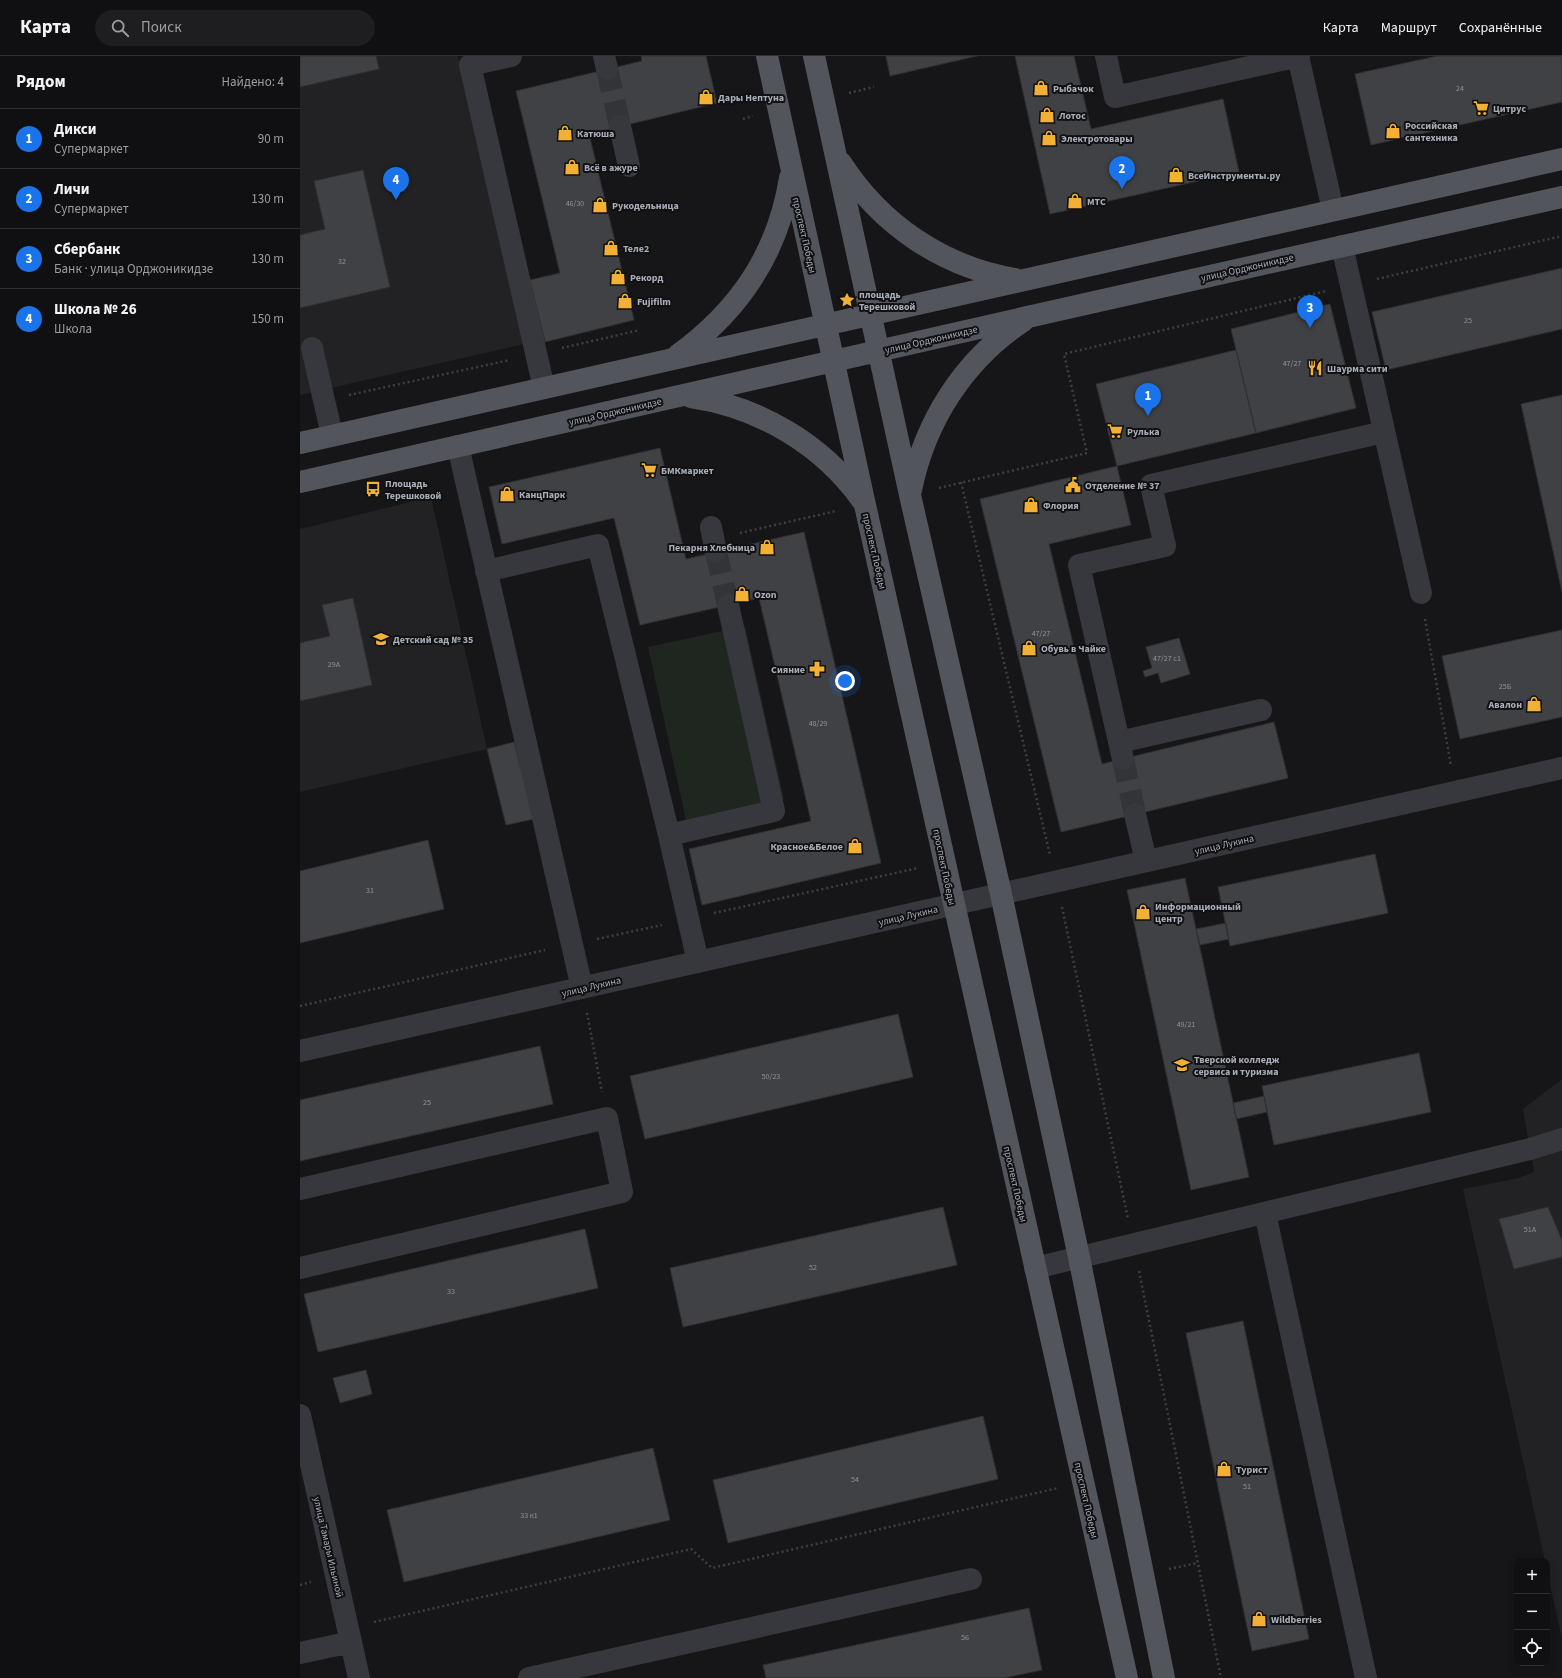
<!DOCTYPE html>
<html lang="ru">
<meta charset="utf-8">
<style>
body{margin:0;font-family:"Source Sans 3",sans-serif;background:#1e1e20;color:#f1f3f6}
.controls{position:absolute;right:12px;bottom:12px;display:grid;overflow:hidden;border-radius:8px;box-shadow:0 2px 10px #0003}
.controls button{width:36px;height:36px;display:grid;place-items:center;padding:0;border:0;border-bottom:1px solid #303032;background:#101012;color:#f1f3f6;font:20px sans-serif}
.you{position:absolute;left:545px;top:625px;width:14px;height:14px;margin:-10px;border:3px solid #fff;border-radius:50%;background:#1a73e8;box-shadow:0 0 0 6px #1a73e833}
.badge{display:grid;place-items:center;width:26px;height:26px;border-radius:50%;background:#1a73e8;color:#fff;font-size:13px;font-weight:700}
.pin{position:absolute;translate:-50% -33px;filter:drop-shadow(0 1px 2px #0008)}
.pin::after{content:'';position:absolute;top:21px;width:14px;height:12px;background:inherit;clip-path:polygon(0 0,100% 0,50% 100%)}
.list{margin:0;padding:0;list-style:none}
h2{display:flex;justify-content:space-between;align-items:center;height:52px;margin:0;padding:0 16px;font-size:17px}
h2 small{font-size:13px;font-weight:400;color:#9c9d9f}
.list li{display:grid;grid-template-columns:26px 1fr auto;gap:12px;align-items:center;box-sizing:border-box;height:60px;padding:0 16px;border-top:1px solid #303032}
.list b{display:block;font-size:15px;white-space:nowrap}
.list p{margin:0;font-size:13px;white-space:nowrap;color:#9c9d9f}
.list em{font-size:13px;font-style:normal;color:#9c9d9f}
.icon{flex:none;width:22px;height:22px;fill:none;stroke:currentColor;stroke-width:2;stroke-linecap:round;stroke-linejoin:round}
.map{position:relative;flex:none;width:1262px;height:1622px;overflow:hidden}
header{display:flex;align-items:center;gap:24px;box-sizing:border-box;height:56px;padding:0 20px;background:#101012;border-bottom:1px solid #303032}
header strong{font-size:19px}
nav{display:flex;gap:22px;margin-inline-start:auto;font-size:14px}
.search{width:280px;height:36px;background:#1e1e20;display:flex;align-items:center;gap:10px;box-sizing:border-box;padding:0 14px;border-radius:22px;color:#9c9d9f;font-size:15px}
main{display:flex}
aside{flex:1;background:#101012}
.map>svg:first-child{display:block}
.built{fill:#222225}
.green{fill:#1e261f}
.building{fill:#404145;stroke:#303034}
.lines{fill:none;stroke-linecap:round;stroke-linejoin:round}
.minor-tunnel{stroke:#333438;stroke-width:22;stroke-dasharray:22 11;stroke-linecap:butt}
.path{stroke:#3d3f44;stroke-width:2.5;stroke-dasharray:2 3;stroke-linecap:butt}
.minor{stroke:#37383d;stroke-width:22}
.major{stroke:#53555c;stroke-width:22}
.labels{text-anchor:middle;stroke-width:4;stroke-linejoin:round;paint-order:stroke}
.number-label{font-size:8px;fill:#8e929b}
.poi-label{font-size:10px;font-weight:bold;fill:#a8adb8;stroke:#111113;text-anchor:start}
.street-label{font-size:10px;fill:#a8adb8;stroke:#111113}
</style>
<header>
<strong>Карта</strong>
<div class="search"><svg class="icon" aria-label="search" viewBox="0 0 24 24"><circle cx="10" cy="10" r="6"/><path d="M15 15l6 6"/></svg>Поиск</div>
<nav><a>Карта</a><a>Маршрут</a><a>Сохранённые</a></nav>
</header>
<main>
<aside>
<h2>Рядом<small>Найдено: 4</small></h2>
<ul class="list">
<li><span class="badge">1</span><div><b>Дикси</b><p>Супермаркет</p></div><em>90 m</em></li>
<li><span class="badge">2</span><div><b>Личи</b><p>Супермаркет</p></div><em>130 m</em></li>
<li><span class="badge">3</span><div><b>Сбербанк</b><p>Банк · улица Орджоникидзе</p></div><em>130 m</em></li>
<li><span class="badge">4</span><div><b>Школа № 26</b><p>Школа</p></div><em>150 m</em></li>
</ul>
</aside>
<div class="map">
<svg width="1262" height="1622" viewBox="0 0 1262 1622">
<rect width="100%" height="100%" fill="#161618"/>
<path class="built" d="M0 0H158L224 288 0 339Z
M131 441 187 693 0 736V473Z
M1262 1023V1583L1247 1514V1505H1245L1163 1133 1219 1122 1234 1116 1223 1053Z"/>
<path class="green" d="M445 570 484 743 386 764 348 591Z"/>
<path class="building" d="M0 0H76L79 13 0 31Z
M341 0H406L417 47 289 78 334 264 245 286 230 224 260 217 216 35 342 5Z
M586 0H677L590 20Z
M715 0H774L791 73 923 43 939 116 750 158Z
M1137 0H1262V46L1071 89 1055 18Z
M63 114 90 231 0 252V179L25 173 14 125Z
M1262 212V273L1086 314 1072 256Z
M1030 248 1056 352 956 377 931 273Z
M936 294 956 377 817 410 796 328Z
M1262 339V536L1221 348Z
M360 392 386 503 504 476 581 807 402 849 389 793 511 765 459 542 340 569 314 462 202 488 189 431Z
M817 410 831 469 749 488 802 708 974 666 988 722 761 776 680 443Z
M53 542 72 629 0 645V587L30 580 22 549Z
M1262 574V661L1160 683 1142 600Z
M879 582 890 618 861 627 858 617 845 621 843 615 852 612 846 591Z
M214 686 234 763 206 769 187 693Z
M128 784 144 853 0 887V815Z
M1075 798 1088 857 930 890 918 831Z
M885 822 949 1121 891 1134 827 834Z
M926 867 929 883 900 889 896 873Z
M598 958 613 1021 345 1083 330 1020Z
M240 990 253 1048 0 1105V1044Z
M1119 997 1131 1056 974 1089 962 1030Z
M964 1040 967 1056 936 1063 933 1047Z
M643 1151 657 1209 383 1271 370 1212Z
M1248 1151 1262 1184V1201L1214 1213 1199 1163Z
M285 1173 298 1232 18 1296 4 1238Z
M943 1265 1009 1583 952 1595 886 1277Z
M66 1314 72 1338 40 1347 33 1322Z
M683 1360 698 1423 428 1487 413 1424Z
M353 1392 370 1464 104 1526 87 1454Z
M729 1552 742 1614 704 1622H466L463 1609Z"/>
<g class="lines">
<path class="minor-tunnel" d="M307 13 320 70
M416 496 428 549
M823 703 835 758"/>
<path class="path" d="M549 37 574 31
M443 63 453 60
M1077 223 1262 180
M262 292 340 274
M49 339 210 304
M661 426 750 799
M639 432 787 397 764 298 1026 235
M440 477 536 455
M1125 563 1151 710
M762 851 828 1163
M414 857 618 812
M297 883 362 869
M0 950 245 894
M287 957 302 1036
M839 1215 921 1622
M869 1513 897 1507
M0 1529 11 1526
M74 1566 391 1493 412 1512 758 1432"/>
<path class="minor" d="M211 0 170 9 244 332
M304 0 307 13
M806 0 815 41 999 0
M998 0 1033 154
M320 70 329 110
M1042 190 1121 537
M12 292 32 379
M158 390 282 932
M411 471 416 496
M186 515 298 489 369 779
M819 686 961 654
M823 703 779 509 865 490 851 429 1084 376
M835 758 846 805
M398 906 369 779 474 755 428 549
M0 995 1262 712
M0 1133 307 1062 322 1136 0 1212
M965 1157 1066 1622
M735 1212 1230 1093 1262 1083
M0 1359 59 1622
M0 1597 51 1586
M229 1622 671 1523"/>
<path class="major" d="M467 0 565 449 827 1622
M514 0 610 439 701 838 779 1201 864 1622
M541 107C581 169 643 211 715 223
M378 299C440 254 478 197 490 122
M391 341C459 351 522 388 562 444
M0 387 1262 103
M0 426C421 330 841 235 1262 141
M611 434C625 365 664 304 723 265"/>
</g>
<defs>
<symbol id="shop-bare" viewBox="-9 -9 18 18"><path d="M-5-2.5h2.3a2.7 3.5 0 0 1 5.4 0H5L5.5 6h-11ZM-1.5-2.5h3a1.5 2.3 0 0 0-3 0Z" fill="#f2b134" stroke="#111113" stroke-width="2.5" paint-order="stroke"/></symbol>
<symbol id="supermarket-bare" viewBox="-9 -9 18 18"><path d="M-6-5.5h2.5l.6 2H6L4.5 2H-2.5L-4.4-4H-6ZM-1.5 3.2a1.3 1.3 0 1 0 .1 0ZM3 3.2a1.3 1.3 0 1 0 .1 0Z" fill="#f2b134" stroke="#111113" stroke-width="2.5" paint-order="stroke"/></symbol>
<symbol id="sight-bare" viewBox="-9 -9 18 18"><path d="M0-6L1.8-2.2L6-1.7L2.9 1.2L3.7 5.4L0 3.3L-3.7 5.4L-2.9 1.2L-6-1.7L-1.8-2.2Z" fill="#f2b134" stroke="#111113" stroke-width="2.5" paint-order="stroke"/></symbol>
<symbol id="restaurant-bare" viewBox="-9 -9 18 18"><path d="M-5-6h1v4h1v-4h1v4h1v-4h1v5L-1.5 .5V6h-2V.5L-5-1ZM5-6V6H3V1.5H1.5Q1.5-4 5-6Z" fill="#f2b134" stroke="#111113" stroke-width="2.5" paint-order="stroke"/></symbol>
<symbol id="civic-bare" viewBox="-9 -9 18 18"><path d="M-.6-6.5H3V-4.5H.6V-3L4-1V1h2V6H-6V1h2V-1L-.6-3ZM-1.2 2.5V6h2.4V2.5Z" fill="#f2b134" stroke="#111113" stroke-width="2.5" paint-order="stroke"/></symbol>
<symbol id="bus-bare" viewBox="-9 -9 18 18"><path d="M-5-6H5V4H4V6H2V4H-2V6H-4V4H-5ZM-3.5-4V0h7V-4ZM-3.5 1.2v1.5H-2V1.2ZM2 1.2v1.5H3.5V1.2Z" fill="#f2b134" stroke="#111113" stroke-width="2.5" paint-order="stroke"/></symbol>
<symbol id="school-bare" viewBox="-9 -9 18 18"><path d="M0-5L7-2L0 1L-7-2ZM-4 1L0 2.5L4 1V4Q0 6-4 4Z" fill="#f2b134" stroke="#111113" stroke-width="2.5" paint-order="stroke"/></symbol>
<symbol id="pharmacy-bare" viewBox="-9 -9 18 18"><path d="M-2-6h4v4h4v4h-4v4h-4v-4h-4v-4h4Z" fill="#f2b134" stroke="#111113" stroke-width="2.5" paint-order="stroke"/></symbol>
<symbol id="university-bare" viewBox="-9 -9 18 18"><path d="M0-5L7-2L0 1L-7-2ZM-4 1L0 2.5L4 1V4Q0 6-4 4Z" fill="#f2b134" stroke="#111113" stroke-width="2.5" paint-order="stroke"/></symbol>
</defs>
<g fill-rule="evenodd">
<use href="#shop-bare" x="730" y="21" width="22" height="22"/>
<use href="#shop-bare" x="395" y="30" width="22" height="22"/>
<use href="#supermarket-bare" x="1170" y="41" width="22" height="22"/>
<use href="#shop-bare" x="736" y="48" width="22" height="22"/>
<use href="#shop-bare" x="1082" y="64" width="22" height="22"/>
<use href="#shop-bare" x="254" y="66" width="22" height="22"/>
<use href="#shop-bare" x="738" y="71" width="22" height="22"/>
<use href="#shop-bare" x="261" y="100" width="22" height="22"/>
<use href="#shop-bare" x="865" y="108" width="22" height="22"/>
<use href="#shop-bare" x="764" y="134" width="22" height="22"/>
<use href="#shop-bare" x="289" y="138" width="22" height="22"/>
<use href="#shop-bare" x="300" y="181" width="22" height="22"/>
<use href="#shop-bare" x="307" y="210" width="22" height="22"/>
<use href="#sight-bare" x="536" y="233" width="22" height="22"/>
<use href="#shop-bare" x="314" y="234" width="22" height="22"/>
<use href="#restaurant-bare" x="1004" y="301" width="22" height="22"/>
<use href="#supermarket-bare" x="804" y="364" width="22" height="22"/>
<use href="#supermarket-bare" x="338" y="403" width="22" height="22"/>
<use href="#civic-bare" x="762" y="418" width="22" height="22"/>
<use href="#bus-bare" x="62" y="422" width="22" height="22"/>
<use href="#shop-bare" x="196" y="427" width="22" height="22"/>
<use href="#shop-bare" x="720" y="438" width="22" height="22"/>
<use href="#shop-bare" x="456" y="480" width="22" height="22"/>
<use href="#shop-bare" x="431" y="527" width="22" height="22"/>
<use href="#school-bare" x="70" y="572" width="22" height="22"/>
<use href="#shop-bare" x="718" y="581" width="22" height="22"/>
<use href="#pharmacy-bare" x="506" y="602" width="22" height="22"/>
<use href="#shop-bare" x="1223" y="637" width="22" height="22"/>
<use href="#shop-bare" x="544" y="779" width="22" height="22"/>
<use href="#shop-bare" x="832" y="845" width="22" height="22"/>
<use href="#university-bare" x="871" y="998" width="22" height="22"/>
<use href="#shop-bare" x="913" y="1402" width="22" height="22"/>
<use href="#shop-bare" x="948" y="1552" width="22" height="22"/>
</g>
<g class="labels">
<g class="number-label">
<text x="1160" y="35">24</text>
<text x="275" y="150">46/30</text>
<text x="42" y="208">32</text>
<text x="1168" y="267">25</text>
<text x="992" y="310">47/27</text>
<text x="741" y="580">47/27</text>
<text x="867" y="605">47/27 с1</text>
<text x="34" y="611">29А</text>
<text x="1205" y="633">25Б</text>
<text x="518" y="670">48/29</text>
<text x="70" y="837">31</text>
<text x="886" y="971">49/21</text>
<text x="471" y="1023">50/23</text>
<text x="127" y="1049">25</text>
<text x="1230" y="1176">51А</text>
<text x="513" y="1214">52</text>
<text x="151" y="1238">33</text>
<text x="555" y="1426">54</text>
<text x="947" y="1433">51</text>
<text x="229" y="1462">33 к1</text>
<text x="665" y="1584">56</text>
</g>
<g class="poi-label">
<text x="753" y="36">Рыбачок</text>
<text x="418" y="45">Дары Нептуна</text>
<text x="1193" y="56">Цитрус</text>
<text x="759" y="63">Лотос</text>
<text x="1105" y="73">Российская<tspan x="1105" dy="12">сантехника</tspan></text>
<text x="277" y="81">Катюша</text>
<text x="761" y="86">Электротовары</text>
<text x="284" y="115">Всё в ажуре</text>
<text x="888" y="123">ВсеИнструменты.ру</text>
<text x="787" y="149">МТС</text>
<text x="312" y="153">Рукодельница</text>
<text x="323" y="196">Теле2</text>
<text x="330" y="225">Рекорд</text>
<text x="559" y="242">площадь<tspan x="559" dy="12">Терешковой</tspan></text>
<text x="337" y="249">Fujifilm</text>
<text x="1027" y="316">Шаурма сити</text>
<text x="827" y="379">Рулька</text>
<text x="361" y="418">БМКмаркет</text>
<text x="85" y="431">Площадь<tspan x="85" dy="12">Терешковой</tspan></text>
<text x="785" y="433">Отделение № 37</text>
<text x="219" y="442">КанцПарк</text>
<text x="743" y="453">Флория</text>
<text x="455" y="495" text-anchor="end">Пекарня Хлебница</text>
<text x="454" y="542">Ozon</text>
<text x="93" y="587">Детский сад № 35</text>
<text x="741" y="596">Обувь в Чайке</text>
<text x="505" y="617" text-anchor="end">Сияние</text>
<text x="1222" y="652" text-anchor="end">Авалон</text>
<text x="543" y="794" text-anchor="end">Красное&amp;Белое</text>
<text x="855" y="854">Информационный<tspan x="855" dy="12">центр</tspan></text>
<text x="894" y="1007">Тверской колледж<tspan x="894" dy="12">сервиса и туризма</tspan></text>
<text x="936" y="1417">Турист</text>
<text x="971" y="1567">Wildberries</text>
</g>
<g class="street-label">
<text transform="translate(505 179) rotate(77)" y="4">проспект Победы</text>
<text transform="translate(947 211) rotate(-13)" y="4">улица Орджоникидзе</text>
<text transform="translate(631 283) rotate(-13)" y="4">улица Орджоникидзе</text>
<text transform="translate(315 355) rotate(-13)" y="4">улица Орджоникидзе</text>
<text transform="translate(575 495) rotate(77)" y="4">проспект Победы</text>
<text transform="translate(924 788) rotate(-13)" y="4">улица Лукина</text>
<text transform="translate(645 811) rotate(78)" y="4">проспект Победы</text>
<text transform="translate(608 859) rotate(-13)" y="4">улица Лукина</text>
<text transform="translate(291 930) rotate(-13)" y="4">улица Лукина</text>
<text transform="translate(716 1128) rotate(77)" y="4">проспект Победы</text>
<text transform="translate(787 1444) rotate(77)" y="4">проспект Победы</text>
<text transform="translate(29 1491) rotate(77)" y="4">улица Тамары Ильиной</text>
</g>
</g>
</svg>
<div class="controls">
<button>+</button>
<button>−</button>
<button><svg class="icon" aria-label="locate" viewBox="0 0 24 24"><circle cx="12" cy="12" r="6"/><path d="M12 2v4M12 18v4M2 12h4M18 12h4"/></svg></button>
</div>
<div class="you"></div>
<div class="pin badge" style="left:848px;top:360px">1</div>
<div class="pin badge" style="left:822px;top:133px">2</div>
<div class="pin badge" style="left:1010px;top:272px">3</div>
<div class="pin badge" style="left:96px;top:144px">4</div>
</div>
</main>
